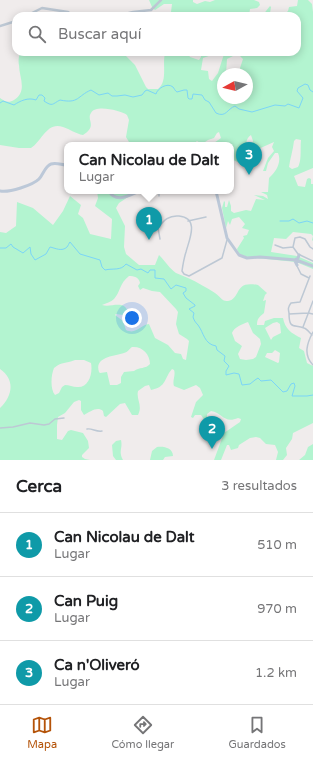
<!DOCTYPE html>
<html lang="es">
<meta charset="utf-8">
<style>
body{margin:0;font-family:"Varela Round",sans-serif;background:#f6f6f6;color:#202124}
.compass{position:absolute;left:217px;top:68px;width:36px;height:36px;border-radius:50%;background:#fff;box-shadow:0 2px 10px #0003;rotate:262deg}
.you{position:absolute;left:132px;top:318px;width:14px;height:14px;margin:-10px;border:3px solid #fff;border-radius:50%;background:#1a73e8;box-shadow:0 0 0 6px #1a73e833}
.badge{display:grid;place-items:center;width:26px;height:26px;border-radius:50%;background:#b45309;color:#fff;font-size:13px;font-weight:700}
.pin{position:absolute;translate:-50% -33px;filter:drop-shadow(0 1px 2px #0008)}
.pin::after{content:'';position:absolute;top:21px;width:14px;height:12px;background:inherit;clip-path:polygon(0 0,100% 0,50% 100%)}
.popup{position:absolute;left:64px;top:142px;width:170px;height:52px;box-sizing:border-box;display:grid;place-content:center;border-radius:8px;background:#fff;filter:drop-shadow(0 1px 3px #0005);font-size:13px;white-space:nowrap;color:#757577}
.popup b{font-size:15px;color:#202124}
.popup::after{content:'';position:absolute;left:50%;top:100%;margin-left:-8px;border:8px solid transparent;border-top-color:#fff}
.list{margin:0;padding:0;list-style:none}
h2{display:flex;justify-content:space-between;align-items:center;height:52px;margin:0;padding:0 16px;font-size:17px}
h2 small{font-size:13px;font-weight:400;color:#757577}
.list li{display:grid;grid-template-columns:26px 1fr auto;gap:12px;align-items:center;box-sizing:border-box;height:64px;padding:0 16px;border-top:1px solid #e0e0e0}
.list b{display:block;font-size:15px;white-space:nowrap}
.list p{margin:0;font-size:13px;white-space:nowrap;color:#757577}
.list em{font-size:13px;font-style:normal;color:#757577}
.icon{flex:none;width:22px;height:22px;fill:none;stroke:currentColor;stroke-width:2;stroke-linecap:round;stroke-linejoin:round}
.map{position:relative;flex:none;width:313px;height:460px;overflow:hidden}
.search{position:absolute;background:#fff;box-shadow:0 2px 10px #0003;left:12px;right:12px;top:12px;height:44px;display:flex;align-items:center;gap:10px;box-sizing:border-box;padding:0 14px;border-radius:12px;color:#757577;font-size:15px}
.sheet{height:244px;background:#fff}
nav{display:flex;justify-content:space-around;align-items:center;box-sizing:border-box;height:56px;border-top:1px solid #e0e0e0;background:#fff;font-size:11px;color:#757577}
nav a{display:grid;justify-items:center;gap:2px}
nav .on{color:#b45309}
.map>svg:first-child{display:block}
.green{fill:#b3f4d0;fill-rule:evenodd}
.lines{fill:none;stroke-linecap:round;stroke-linejoin:round}
.stream{stroke:#7bd5f7;stroke-width:1}
.minor{stroke:#bdc8d4;stroke-width:1.5}
.tertiary{stroke:#bdc8d4;stroke-width:2.5}
.secondary{stroke:#bcc8d8;stroke-width:3}
</style>
<div class="map">
<svg width="313" height="460" viewBox="0 0 313 460">
<rect width="100%" height="100%" fill="#f0ecec"/>
<path class="green" d="M149 0H193V2L197 4 205 1 210 2 215 0H254L259 2 260 5 257 8 250 9 249 16H171V12L172 4H164L155 10 152 7Z
M298 0H308L312 4 313 12V168L294 176 298 186 305 187 307 179 309 178 311 179V184H313V241L312 240 313 236 311 234 293 232 286 239 274 238 271 252 297 256 313 263V269L296 262 248 257 239 254 237 249 244 238 243 236 247 235 249 230 242 228 245 224 239 217 232 219 230 225 228 221 226 228 222 208 224 201 225 202V207H227L229 200 231 206V211L234 213 246 210 251 211 256 199 265 200 254 195 263 196 268 199 267 195 261 192H268L269 178C276 172 282 162 278 153H275L268 163 266 171H263L268 158 274 151 272 147 274 142 256 150 254 160 250 163 248 160 246 165 245 164 248 152 250 150 253 141 251 135C245 139 247 144 245 150 245 154 241 160 240 163L231 159V145H211L221 138 219 132 217 133 214 138 208 140 202 144 197 141 192 145H129V142L126 137 129 120 127 115C121 111 96 104 91 113 86 120 98 126 83 135 76 134 70 129 63 127 47 121 42 141 31 148H19L0 145V98C5 102 9 103 14 100 28 91 19 77 19 65 18 61 19 56 20 52H122L135 65 146 87 148 89H158C168 81 162 65 165 53L163 52H187L190 57 199 60 201 57V52H297V16H262L270 6 271 7 270 13 278 12 285 14 288 11 289 7 297 6ZM220 52H223L224 54 218 73 212 81 209 79 208 71 201 70 203 58ZM233 56H240L243 59 238 74H247V98H223V74H226L227 59ZM296 139 301 140C300 148 302 160 298 167L292 169 289 167C290 159 293 150 294 141Z
M97 191H137L119 203 116 208 125 226 124 247 126 254 139 265H155L159 255C165 261 170 269 176 273 180 275 184 276 188 278 197 282 207 288 215 293 220 296 222 302 228 301 242 298 233 280 258 285L267 293 265 295 263 301 266 300 264 313C259 317 257 319 257 325H264L265 321 274 318H283C285 329 291 333 301 338L299 348 304 351 307 363 313 366V423L293 433 292 439 286 448 287 455 283 460H276L278 452 275 445 266 444 260 438 256 437 250 438 239 445 238 448 231 450 229 445H227L221 460H214L224 433 240 422 241 419 238 418C224 424 223 413 211 411L207 414V424L201 415H195L193 418 191 417 196 402 203 395 200 388 196 385 184 390 174 386C172 381 176 375 174 370L172 369C164 378 167 387 151 390L149 385 145 386 138 391C136 400 143 405 138 415H132L125 403 120 404 106 417 104 416 103 411C97 406 90 412 84 415L81 410V401L79 400 74 402 65 413 58 417 57 425V439L62 440 68 431 71 430 83 433 88 441 89 448 82 455V457L85 459 90 460H0V408C12 397 16 380 0 369V232L6 233 16 226 17 202 33 208 53 225 63 211 70 196 81 205 78 214 83 218 90 234 111 239 112 219 95 206 98 198ZM129 276C134 276 139 277 140 283L138 286 140 290 143 288 152 291 160 292 176 309 178 312 176 324 179 334 187 339 189 341 186 360 183 359 181 354 175 353 168 345 155 338 149 324C140 325 136 335 126 330L123 321 115 315 116 314 123 315 128 313C125 299 111 308 102 305 106 303 111 302 114 299 121 291 119 284 129 276ZM248 322 253 333 260 339 261 344 256 357 253 359 246 360 240 359 238 354 242 346 235 341 232 333C234 327 243 324 248 322ZM277 322 280 324 281 333 273 337 271 340 265 328 273 323ZM132 347C142 346 150 354 150 364 146 369 139 367 134 371L124 372 121 377V383L117 385H110L107 372 100 373 99 372C94 357 114 356 124 353 128 352 129 349 132 347ZM275 350 280 353 279 362 278 363 265 357 267 353H272ZM75 360H84L91 363C93 373 89 388 77 387 73 387 69 385 65 385L62 387 59 393 55 395C50 389 51 375 54 368 63 361 65 364 75 360Z
M121 440C123 449 118 451 123 460H116L113 456 112 445 116 441Z
M313 444V460H299L305 455 308 447Z
M157 447C164 446 173 448 173 456L165 457 163 460H150L152 451Z"/>
<g class="lines">
<path class="stream" d="M0 103 3 101 14 105C20 101 28 97 36 100L39 95H42L45 98 44 101C53 107 52 104 60 100 79 104 77 96 91 90L99 95 108 93 112 96H117L125 95 133 97 142 95 145 91 147 90 156 94C157 89 167 82 173 87 174 88 175 91 177 92L184 90H187L188 98 189 99H192L193 94 202 95 205 100 209 102 216 113C226 118 227 109 235 106L239 109 252 112 275 105 285 106 288 104 299 108 303 98 297 91 298 88 305 84 308 85 310 90 313 92
M280 221H289L293 219 299 223 307 221 313 223
M0 248H6L11 244 13 247 23 253 30 247 31 254 35 260 46 254 50 247C55 248 62 252 67 247 68 246 69 243 70 242L80 254 100 260 102 267 105 270C113 268 121 271 126 264L137 270 141 269 148 273 150 270H155V278L164 279 171 289 176 285 186 288V291L183 293 186 298 195 305V306L189 309 194 313 193 317C194 320 195 322 198 325 204 333 204 344 216 346L217 350 225 356 224 361 229 366 226 371V375L234 373 239 374 242 385 250 384 255 380 258 378 261 381 271 380 283 392 287 391 291 384 294 383 295 386 292 396H307L313 395"/>
<path class="minor" d="M159 196V191
M188 221 206 217
M160 239 158 228C164 220 169 215 179 216 200 218 189 240 186 252 184 258 183 264 182 271L184 274 189 276 222 258 227 240
M275 245 283 248 293 247
M293 247 295 238 300 237 305 239 310 247 313 249
M293 247 298 254 313 261
M297 266 301 274 309 278
M310 276 300 302 291 303C288 307 288 309 289 313 289 330 294 324 304 328 307 329 309 332 312 335
M289 314 308 313 313 314
M303 327 313 301
M313 332C307 343 303 355 313 365
M0 428 13 427 30 423 44 425 49 424 55 419 64 418
M87 429C92 428 96 432 102 431"/>
<path class="tertiary" d="M26 16 42 8 68 12 72 16
M117 16 133 12 151 10 161 0
M0 26 16 21"/>
<path class="secondary" d="M0 191C9 193 33 185 39 179 43 175 45 166 51 164 56 162 62 165 67 165
M109 191C116 204 130 195 140 191
M216 191 227 238 239 255 247 258 260 257 296 260 313 266
M295 260 298 258 299 255
M295 261 297 265"/>
</g>
</svg>
<svg class="compass" viewBox="-18 -18 36 36"><path d="M0-13l5 13h-10z" fill="#e53935"/><path d="M0 13l5-13h-10z" fill="#757577"/></svg>
<div class="you"></div>
<div class="pin badge" style="left:149px;top:240px;background:#0f9aa8">1</div>
<div class="popup"><b>Can Nicolau de Dalt</b>Lugar</div>
<div class="pin badge" style="left:212px;top:449px;background:#0f9aa8">2</div>
<div class="pin badge" style="left:249px;top:175px;background:#0f9aa8">3</div>
<div class="search"><svg class="icon" aria-label="search" viewBox="0 0 24 24"><circle cx="10" cy="10" r="6"/><path d="M15 15l6 6"/></svg>Buscar aquí</div>
</div>
<section class="sheet">
<h2>Cerca<small>3 resultados</small></h2>
<ul class="list">
<li><span class="badge" style="background:#0f9aa8">1</span><div><b>Can Nicolau de Dalt</b><p>Lugar</p></div><em>510 m</em></li>
<li><span class="badge" style="background:#0f9aa8">2</span><div><b>Can Puig</b><p>Lugar</p></div><em>970 m</em></li>
<li><span class="badge" style="background:#0f9aa8">3</span><div><b>Ca n'Oliveró</b><p>Lugar</p></div><em>1.2 km</em></li>
</ul>
</section>
<nav>
<a class="on"><svg class="icon" aria-label="map" viewBox="0 0 24 24"><path d="M3 6l6-2 6 2 6-2v14l-6 2-6-2-6 2zM9 4v14M15 6v14"/></svg>Mapa</a>
<a><svg class="icon" aria-label="directions" viewBox="0 0 24 24"><path d="M12 3l9 9-9 9-9-9zM9 14v-3h6M13 9l2 2-2 2"/></svg>Cómo llegar</a>
<a><svg class="icon" aria-label="saved" viewBox="0 0 24 24"><path d="M7 4h10v16l-5-4-5 4z"/></svg>Guardados</a>
</nav>
